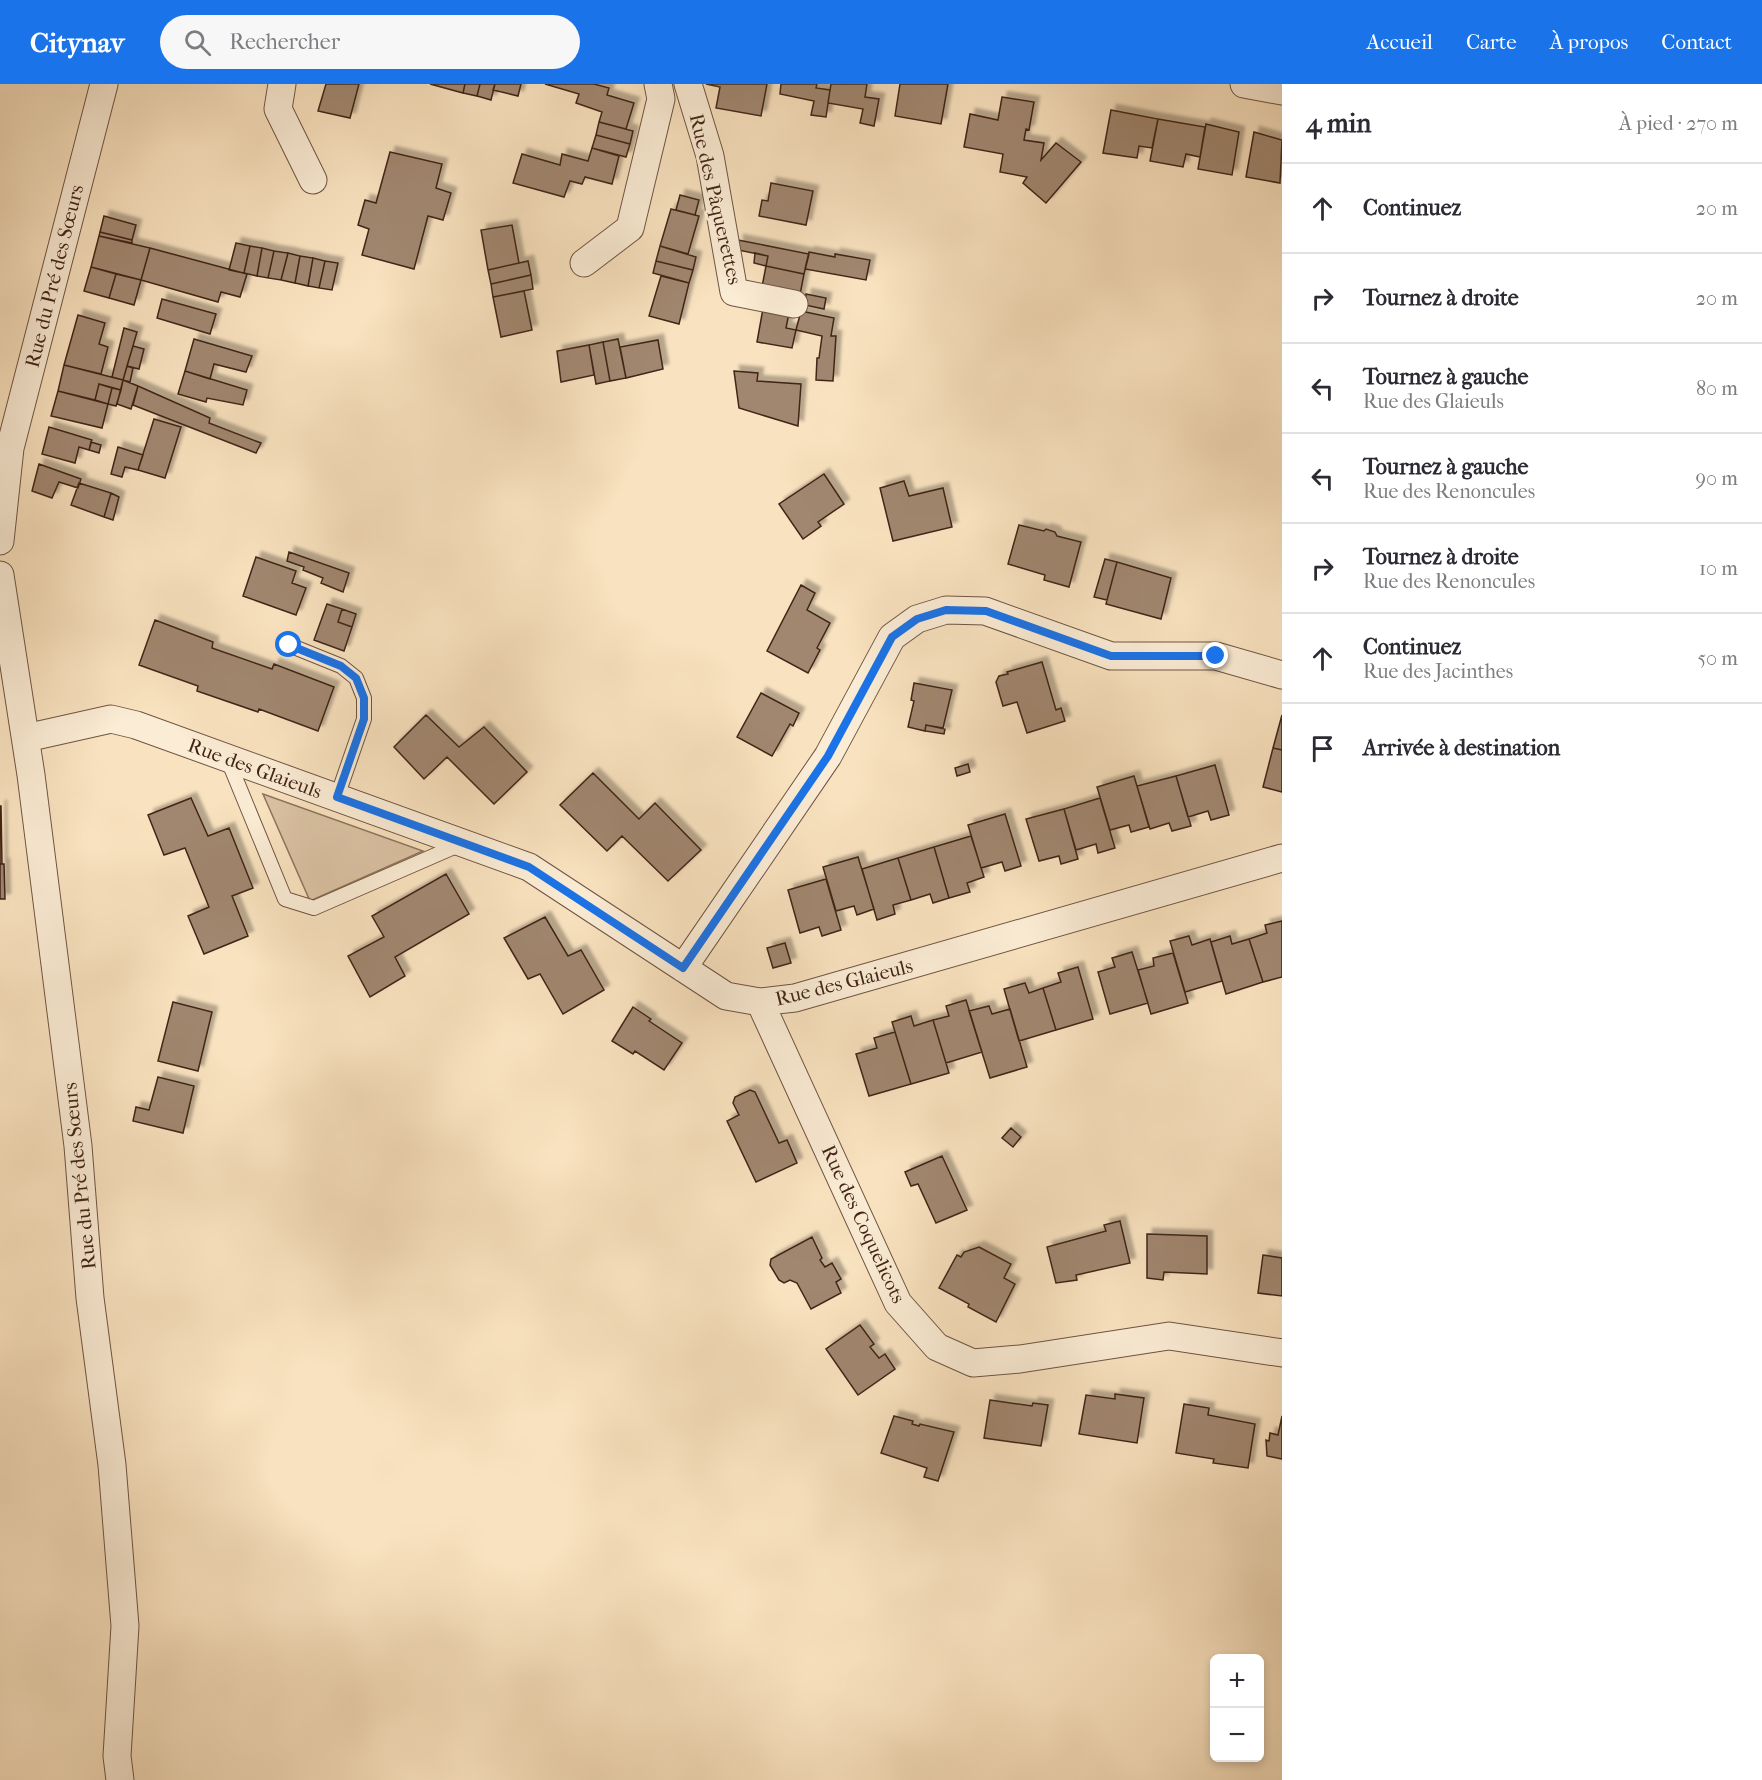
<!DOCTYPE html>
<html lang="fr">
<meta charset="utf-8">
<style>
body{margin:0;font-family:"IM FELL French Canon",serif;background:#f7f7f7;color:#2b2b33}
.controls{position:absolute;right:18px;bottom:18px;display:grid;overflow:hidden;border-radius:9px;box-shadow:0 3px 9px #0003}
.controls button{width:54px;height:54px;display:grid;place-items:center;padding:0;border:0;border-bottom:2px solid #e1e1e2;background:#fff;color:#2b2b33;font:30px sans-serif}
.stop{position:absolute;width:18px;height:18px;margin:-14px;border:4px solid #1a73e8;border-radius:50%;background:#fff}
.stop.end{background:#1a73e8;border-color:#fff;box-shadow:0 2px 6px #0008}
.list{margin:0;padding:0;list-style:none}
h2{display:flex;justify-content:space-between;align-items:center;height:78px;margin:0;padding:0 24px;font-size:26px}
h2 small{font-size:20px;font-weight:400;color:#7c7c81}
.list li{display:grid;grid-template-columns:39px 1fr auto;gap:18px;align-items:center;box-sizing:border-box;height:90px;padding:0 24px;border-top:2px solid #e1e1e2}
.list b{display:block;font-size:22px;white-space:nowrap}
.list p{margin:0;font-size:20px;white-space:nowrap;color:#7c7c81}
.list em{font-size:20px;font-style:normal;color:#7c7c81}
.icon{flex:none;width:33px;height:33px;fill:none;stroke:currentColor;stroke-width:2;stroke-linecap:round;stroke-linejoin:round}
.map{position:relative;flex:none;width:1282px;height:1696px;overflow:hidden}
header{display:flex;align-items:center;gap:36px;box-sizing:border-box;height:84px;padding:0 30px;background:#1a73e8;color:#fff}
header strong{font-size:28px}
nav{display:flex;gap:33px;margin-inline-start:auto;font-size:21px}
.search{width:420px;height:54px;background:#f7f7f7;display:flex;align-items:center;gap:15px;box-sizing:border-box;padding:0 21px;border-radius:33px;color:#7c7c81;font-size:22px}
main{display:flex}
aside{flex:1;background:#fff}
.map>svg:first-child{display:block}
.green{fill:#dac2a3;stroke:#8e745e;stroke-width:1.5}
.building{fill:#a1876f;stroke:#412518;stroke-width:1.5;filter:url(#shadow)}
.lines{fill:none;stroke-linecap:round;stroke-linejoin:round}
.service-casing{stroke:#6f5442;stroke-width:16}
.minor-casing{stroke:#6f5442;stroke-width:29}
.service{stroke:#fbecd5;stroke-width:14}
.minor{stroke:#fbecd5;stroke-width:27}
.route{stroke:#1a73e8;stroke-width:8}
.labels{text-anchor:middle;stroke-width:6;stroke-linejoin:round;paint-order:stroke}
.street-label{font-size:20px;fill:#412518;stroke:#fbecd5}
</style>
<header>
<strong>Citynav</strong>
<div class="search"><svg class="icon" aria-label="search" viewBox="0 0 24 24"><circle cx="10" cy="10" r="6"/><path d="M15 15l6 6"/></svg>Rechercher</div>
<nav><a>Accueil</a><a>Carte</a><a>À propos</a><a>Contact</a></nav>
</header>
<main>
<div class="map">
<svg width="1282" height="1696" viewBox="0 0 1282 1696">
<defs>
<filter id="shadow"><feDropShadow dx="5.5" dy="-5.5" stdDeviation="1.5" flood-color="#0004"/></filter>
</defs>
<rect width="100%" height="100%" fill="#f9e2bf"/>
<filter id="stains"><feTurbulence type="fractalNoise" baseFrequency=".00333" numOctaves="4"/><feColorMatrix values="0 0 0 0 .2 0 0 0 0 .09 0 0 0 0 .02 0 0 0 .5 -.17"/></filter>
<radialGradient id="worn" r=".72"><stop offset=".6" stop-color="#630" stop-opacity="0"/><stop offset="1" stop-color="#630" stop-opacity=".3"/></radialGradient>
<path class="green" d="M263 710 423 767 310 817Z"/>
<path class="building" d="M326 0H359L350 34 318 27Z
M430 0H465L463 9Z
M465 0H480L477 12 463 9Z
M480 0H495L491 16 477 12Z
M495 0H521L518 12 493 6Z
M545 0H594L609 4 607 11 634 19 626 45 599 38 602 28 576 19 579 10Z
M706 0H767L761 32 716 24 720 3Z
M781 0H817L816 4 830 6 826 33 811 31 814 17 780 10Z
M831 0H867L865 13 879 15 874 42 860 39 863 25 828 19Z
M900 0H948L941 40 895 32Z
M1002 13 1034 18 1029 46 1026 45 1024 56 1044 59 1041 76 1056 59 1081 78 1046 119 1023 99 1027 93 1000 88 1003 70 964 63 970 30 998 36Z
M1111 26 1158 35 1152 64 1139 62 1137 74 1103 69Z
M1158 35 1205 43 1200 73 1186 70 1183 83 1150 77Z
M599 38 633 47 630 60 596 51Z
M1206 40 1239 48 1232 91 1198 85Z
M1254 48 1282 56 1280 99 1246 93Z
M596 51 630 60 626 73 592 64Z
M592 64 619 72 612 100 585 93 582 100 570 97 564 113 513 99 522 70 560 81 562 70 588 77Z
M390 68 442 80 436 104 451 109 443 136 428 132 414 185 362 171 369 145 358 141 365 116 376 119Z
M771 99 813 107 806 141 759 132 762 116 768 117Z
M680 111 699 116 695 131 676 126Z
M671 125 699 132 688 170 660 162Z
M104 132 136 141 132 156 100 148Z
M512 141 519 179 488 186 481 146Z
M100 148 132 156V159L99 152Z
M99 152 150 164 141 196 91 183Z
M738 156 809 170 804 190 766 182 768 172 738 166Z
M236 159 250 162 244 189 229 186Z
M250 162 262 164 257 192 244 189Z
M660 162 696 173 693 186 656 177Z
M150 164 247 190 240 213 221 208 218 218 141 196Z
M262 164 274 167 268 194 257 192Z
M274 167 288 169 281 196 268 194Z
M809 168 835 173V170L870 176 866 196 805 185Z
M288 169 300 172 295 199 281 196Z
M755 169 768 172 766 182 754 179Z
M300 172 313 174 308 202 295 199Z
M313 174 325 177 319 204 308 202Z
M325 177 338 179 332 206 319 204Z
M528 177 531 191 491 200 488 186Z
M656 177 693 186 689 199 653 189Z
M766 182 804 190 799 216 761 208Z
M91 183 116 190 109 214 84 207Z
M116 190 141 196 134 221 109 214Z
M531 191 533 205 493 213 491 200Z
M661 192 689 199 679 240 649 232Z
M524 207 532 246 501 253 493 213Z
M806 210 826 214 824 225 805 221Z
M162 215 216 230 210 250 157 234Z
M764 219 790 224 786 244 796 246 792 264 757 258Z
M801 227 834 234 831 252H836L833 297 816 296 817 274H819L822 252 796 246Z
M78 231 105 239 99 260 108 263 101 290 64 281Z
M124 244 137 248 123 296 112 293Z
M194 255 252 272 246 288 214 280 210 295 185 287Z
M618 255 626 294 610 297 603 258Z
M658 256 663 285 626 294 620 263Z
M603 258 610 297 596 300 589 261Z
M589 261 594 291 561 298 557 267Z
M133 262 144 265 139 285 127 282Z
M64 281 123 296 121 306 99 300 95 316 58 307Z
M127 282 133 284 130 298 123 296Z
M185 287 247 306 243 321 207 314 206 318 178 310Z
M734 287 758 289 757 297 801 300 798 342 739 324Z
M123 296 138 302 131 325 117 320Z
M99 300 112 304 108 320 95 316Z
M138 302 210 334 209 339 261 359 256 369 133 321Z
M112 304 121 306 116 322 108 320Z
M58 307 108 320 102 344 51 332Z
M154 335 181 343 165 394 138 386Z
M49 343 92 356 89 366 79 363 75 379 42 370Z
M91 358 101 361 99 369 89 366Z
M118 363 143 371 138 386 125 383 122 393 111 390Z
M39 380 81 395 78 404 59 398 52 414 32 407Z
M824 390 844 420 818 438 821 442 803 455 779 420Z
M904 397 909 412 943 404 952 443 893 457 880 404Z
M79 399 111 409 104 433 71 421Z
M111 409 119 413 113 436 104 433Z
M1019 441 1044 447 1046 445 1055 448 1057 452 1081 458 1069 503 1044 496 1045 491 1008 480Z
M289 468 349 489 343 508 321 499 323 494 303 486 304 483 287 477Z
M256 473 296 487 292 499 306 504 296 531 243 512Z
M1105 475 1117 478 1107 516 1094 513Z
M1117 478 1171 494 1161 535 1106 520Z
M801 501 815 509 807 526 830 539 817 564 820 566 808 589 767 567Z
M327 520 342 525 338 538 352 543 344 567 314 556Z
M342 525 356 530 352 543 338 538Z
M155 536 213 558 212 564 272 585 274 580 334 603 318 647 259 625 258 628 197 607 198 602 139 581Z
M1042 578 1056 626 1061 624 1065 637 1027 649 1017 618 1003 622 996 598 999 592 1008 590 1007 588Z
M914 599 952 606 943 644 926 641 925 647 908 643 914 617 911 616Z
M761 609 799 629 793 642 790 640 772 672 737 653Z
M426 631 459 663 484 643 527 688 494 720 447 673 424 695 394 663Z
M1282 631V666L1273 664Z
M926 641 945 645 944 650 925 647Z
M1273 664 1282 666V708L1263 703Z
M968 680 970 688 957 692 955 684Z
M1215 681 1229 731 1211 736 1208 727 1188 733 1176 692Z
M593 689 639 735 655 719 701 766 668 797 622 752 607 767 560 721Z
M1134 692 1149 743 1131 748 1129 741 1110 746 1097 703Z
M1176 692 1191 742 1172 747 1169 739 1150 745 1137 702Z
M191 714 208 752 229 744 253 804 232 812 248 852 204 870 188 832 209 823 185 764 164 771 148 731Z
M1100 714 1115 764 1098 769 1096 760 1076 766 1064 725Z
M0 722H1L2 780H0Z
M1064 725 1078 775 1061 780 1059 772 1039 777 1026 735Z
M1005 730 1021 782 1005 787 1002 778 981 784 968 741Z
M971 752 984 793 967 799 970 808 949 814 934 763Z
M934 763 949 814 933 819 930 810 911 816 898 774Z
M858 773 874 825 857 831 854 822 836 827 823 783Z
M898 774 911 816 893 821 895 830 877 836 862 785Z
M0 780H4L5 815H0Z
M446 790 469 830 395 873 405 892 370 913 348 872 384 853 372 832Z
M826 795 841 846 822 852 819 843 800 849 788 806Z
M545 833 568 872 581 866 604 906 563 930 540 890 528 895 504 854Z
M1282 837V893L1263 898 1249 855 1267 849 1265 841Z
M1189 852 1192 861 1210 855 1222 897 1185 908 1170 857Z
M1230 852 1232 860 1249 855 1263 898 1226 910 1211 858Z
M785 859 791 879 773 884 767 864Z
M1132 868 1148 919 1110 930 1098 888 1115 883 1112 874Z
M1173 869 1188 919 1151 930 1138 886 1154 882 1153 874Z
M1078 883 1093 935 1056 946 1043 904 1061 898 1058 889Z
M1025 899 1029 909 1043 904 1056 946 1019 957 1004 905Z
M966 916 982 968 946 979 933 936 949 932 946 922Z
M173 918 212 928 198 987 158 977Z
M989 922 992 930 1010 925 1027 983 990 994 969 927Z
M633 923 651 935 649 937 682 959 664 986 635 967 633 970 612 957Z
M911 932 914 942 933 936 949 989 911 1000 892 938Z
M895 948 911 1000 869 1012 856 970 877 964 874 954Z
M158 993 194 1002 183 1049 133 1037 136 1023 149 1026Z
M750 1006 755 1008 779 1059 787 1056 797 1079 756 1098 727 1037 739 1031 733 1019 735 1013Z
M1011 1044 1021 1053 1013 1063 1002 1054Z
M942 1072 967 1126 936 1139 918 1100 911 1102 905 1088Z
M1120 1137 1130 1179 1076 1191 1077 1196 1056 1199 1047 1163 1106 1147 1104 1141Z
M1147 1150 1207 1152V1190L1164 1188 1163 1196 1147 1194Z
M812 1153 822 1174 820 1176 825 1183 832 1179 841 1195 836 1198 841 1209 811 1225 797 1199 790 1196 784 1199 779 1196 770 1181 771 1175Z
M979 1163 1011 1180 1004 1194 1015 1200 996 1238 968 1223 969 1220 939 1204 957 1171 961 1173 964 1168Z
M1263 1171 1282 1174V1212L1258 1209Z
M860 1241 874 1260 870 1263 879 1274 885 1270 895 1285 858 1311 826 1265Z
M1115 1310 1144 1314 1137 1359 1079 1350 1086 1311 1115 1315Z
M990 1316 1032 1322 1033 1319 1048 1321 1041 1362 984 1354Z
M1184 1320 1209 1324 1208 1331 1255 1340 1248 1384 1213 1379 1214 1375 1176 1369Z
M894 1332 913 1337 912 1340 919 1342 920 1340 954 1348 938 1397 924 1393 927 1384 881 1369Z
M1282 1332V1375L1267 1372 1266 1356 1269 1357 1270 1349 1278 1351Z"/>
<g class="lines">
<defs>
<path id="service" d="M289 561 341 582 356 594 364 614V635L337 713
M228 676 285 815 314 824 461 760"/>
<path id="minor" d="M282 0 278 25 313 96
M688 0 710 72 734 208 794 220
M1244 0 1282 7
M584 179 630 144 661 15 658 0
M0 457 10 364 104 0
M0 491 31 691 78 1062 90 1214 112 1381 125 1542 117 1672 120 1696
M26 654 111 635 136 641 529 783 726 912 760 918 795 914 1282 774
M683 884 828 672 892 553 917 535 946 526 985 527 1111 572H1216L1282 591
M760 918 898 1219 937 1263 973 1279 1020 1275 1169 1252 1282 1269"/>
</defs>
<use href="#service" class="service-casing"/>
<use href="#minor" class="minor-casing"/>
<use href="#service" class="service"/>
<use href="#minor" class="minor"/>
</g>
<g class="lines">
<path class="route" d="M289 561 341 582 356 594 364 614V635L337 713 529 783 683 884 828 672 892 553 917 535 946 526 986 527 1111 572H1216"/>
</g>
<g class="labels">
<g class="street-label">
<text transform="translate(716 115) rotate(77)" y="7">Rue des Pâquerettes</text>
<text transform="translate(54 192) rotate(-76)" y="7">Rue du Pré des Sœurs</text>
<text transform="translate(255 684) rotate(20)" y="7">Rue des Glaieuls</text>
<text transform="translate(844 898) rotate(-14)" y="7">Rue des Glaieuls</text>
<text transform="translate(79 1092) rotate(-96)" y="7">Rue du Pré des Sœurs</text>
<text transform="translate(864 1140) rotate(65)" y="7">Rue des Coquelicots</text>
</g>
</g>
<rect width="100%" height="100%" filter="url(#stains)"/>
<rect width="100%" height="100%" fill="url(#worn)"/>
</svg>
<div class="controls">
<button>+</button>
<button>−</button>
</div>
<div class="stop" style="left:289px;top:561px"></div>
<div class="stop end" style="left:1216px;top:572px"></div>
</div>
<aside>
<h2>4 min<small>À pied · 270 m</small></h2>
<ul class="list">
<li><svg class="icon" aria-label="ahead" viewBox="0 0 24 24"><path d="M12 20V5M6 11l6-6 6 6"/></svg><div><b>Continuez</b></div><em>20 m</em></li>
<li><svg class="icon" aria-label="right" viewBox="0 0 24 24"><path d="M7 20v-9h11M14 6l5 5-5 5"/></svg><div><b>Tournez à droite</b></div><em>20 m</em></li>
<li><svg class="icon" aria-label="left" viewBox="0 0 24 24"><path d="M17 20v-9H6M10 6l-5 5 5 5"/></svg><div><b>Tournez à gauche</b><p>Rue des Glaieuls</p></div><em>80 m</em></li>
<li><svg class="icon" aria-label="left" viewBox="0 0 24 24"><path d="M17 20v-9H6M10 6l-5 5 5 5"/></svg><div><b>Tournez à gauche</b><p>Rue des Renoncules</p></div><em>90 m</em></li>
<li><svg class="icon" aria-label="right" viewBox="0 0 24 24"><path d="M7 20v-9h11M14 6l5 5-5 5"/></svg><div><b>Tournez à droite</b><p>Rue des Renoncules</p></div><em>10 m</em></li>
<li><svg class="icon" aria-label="ahead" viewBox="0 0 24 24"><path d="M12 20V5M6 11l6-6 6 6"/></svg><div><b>Continuez</b><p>Rue des Jacinthes</p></div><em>50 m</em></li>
<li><svg class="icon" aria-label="arrive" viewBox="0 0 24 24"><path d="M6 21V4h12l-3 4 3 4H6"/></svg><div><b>Arrivée à destination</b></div></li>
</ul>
</aside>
</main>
